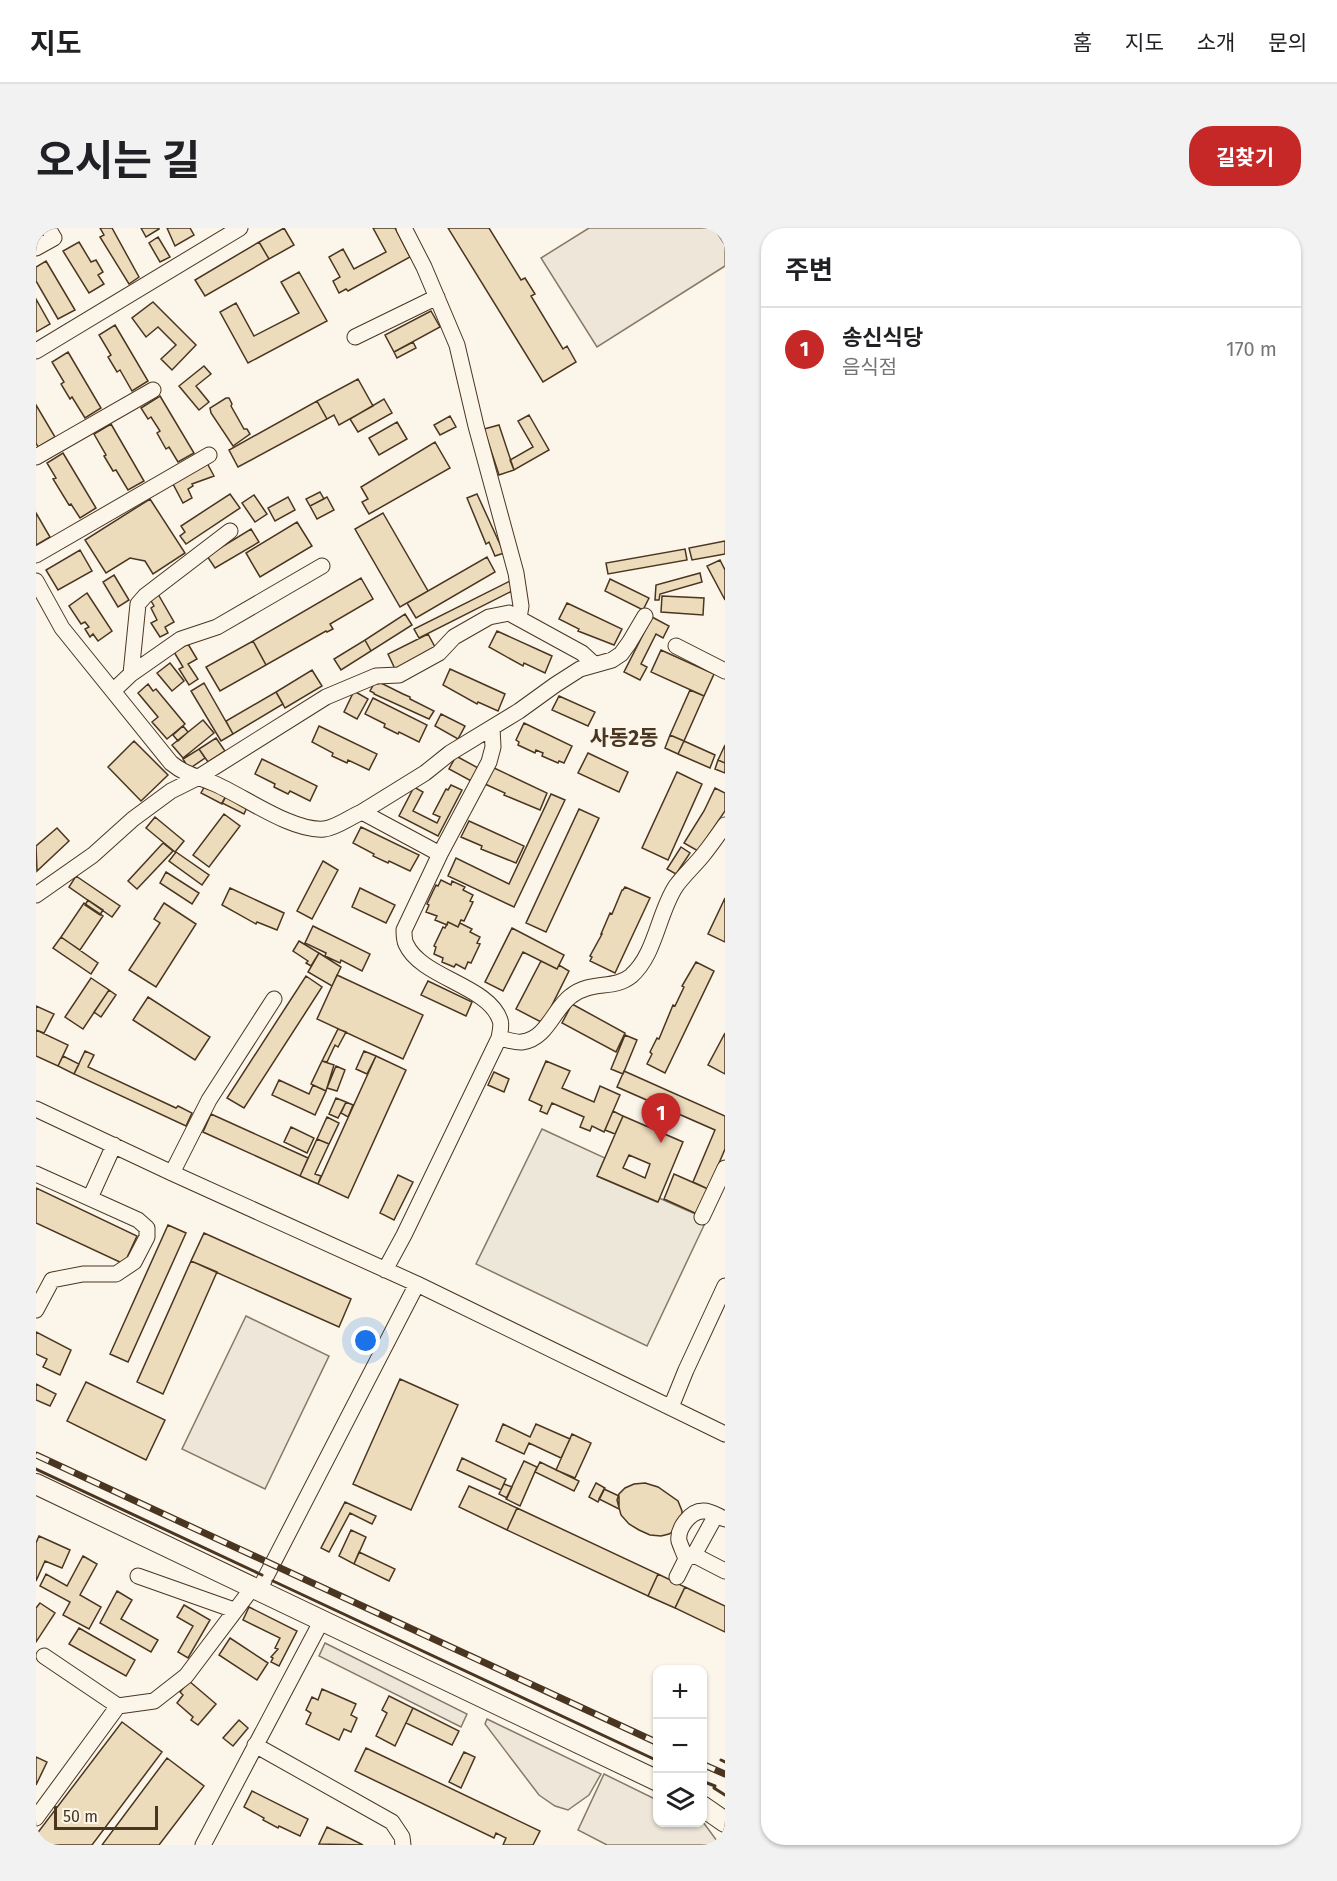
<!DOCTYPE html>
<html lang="ko">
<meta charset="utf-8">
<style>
body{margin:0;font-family:"Fira Sans","Noto Sans KR",sans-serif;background:#f2f2f2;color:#202124}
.controls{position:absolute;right:18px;bottom:18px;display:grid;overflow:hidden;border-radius:12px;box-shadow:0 2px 4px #0004}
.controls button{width:54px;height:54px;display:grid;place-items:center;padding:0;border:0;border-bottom:2px solid #e0e0e0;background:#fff;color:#202124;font:30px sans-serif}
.scale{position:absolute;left:18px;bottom:15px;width:104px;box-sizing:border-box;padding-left:6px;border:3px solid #4a3520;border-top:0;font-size:16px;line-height:21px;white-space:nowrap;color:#4a3520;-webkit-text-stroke:4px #fbf6e9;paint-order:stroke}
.you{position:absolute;left:330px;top:1113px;width:21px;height:21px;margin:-15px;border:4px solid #fff;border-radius:50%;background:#1a73e8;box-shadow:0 0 0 9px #1a73e833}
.badge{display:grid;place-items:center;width:39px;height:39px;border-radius:50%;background:#c62828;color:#fff;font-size:20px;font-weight:700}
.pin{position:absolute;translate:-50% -50px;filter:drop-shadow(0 2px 3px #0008)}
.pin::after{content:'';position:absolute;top:32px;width:21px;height:18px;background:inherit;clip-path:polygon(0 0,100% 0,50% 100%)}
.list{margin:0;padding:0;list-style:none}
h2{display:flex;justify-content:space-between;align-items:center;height:78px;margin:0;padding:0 24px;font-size:26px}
h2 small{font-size:20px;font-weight:400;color:#757577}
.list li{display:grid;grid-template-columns:39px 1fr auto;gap:18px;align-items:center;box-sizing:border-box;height:84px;padding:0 24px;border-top:2px solid #e0e0e0}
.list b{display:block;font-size:22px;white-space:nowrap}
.list p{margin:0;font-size:20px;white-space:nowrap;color:#757577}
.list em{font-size:20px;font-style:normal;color:#757577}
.icon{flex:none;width:33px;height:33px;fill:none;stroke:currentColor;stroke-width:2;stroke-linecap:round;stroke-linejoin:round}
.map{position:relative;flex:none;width:689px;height:1617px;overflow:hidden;border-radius:24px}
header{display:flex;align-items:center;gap:36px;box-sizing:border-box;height:84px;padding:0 30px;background:#fff;border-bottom:2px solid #e0e0e0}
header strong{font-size:28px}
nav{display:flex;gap:33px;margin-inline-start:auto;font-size:21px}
.intro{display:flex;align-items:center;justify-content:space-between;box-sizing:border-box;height:144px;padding:0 36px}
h1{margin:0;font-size:42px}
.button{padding:15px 27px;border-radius:24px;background:#c62828;color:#fff;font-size:21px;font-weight:700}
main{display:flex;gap:36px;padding:0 36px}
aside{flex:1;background:#fff;border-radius:24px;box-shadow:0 2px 4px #0004}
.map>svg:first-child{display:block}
.green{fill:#ede6d9;stroke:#887966;stroke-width:1.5}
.parking{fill:#ede7d9;stroke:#887966;stroke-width:1.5}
.building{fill:#ecdcbc;stroke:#4a3520;stroke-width:1.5;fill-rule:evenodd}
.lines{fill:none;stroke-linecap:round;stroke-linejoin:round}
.minor-casing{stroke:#4a3520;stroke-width:17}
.major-casing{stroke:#4a3520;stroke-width:22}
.minor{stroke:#fbf6e9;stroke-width:15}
.major{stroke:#fbf6e9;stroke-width:20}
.rail-casing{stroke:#4a3520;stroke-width:7}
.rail{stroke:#fbf6e9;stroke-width:4.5;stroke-dasharray:14;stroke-linecap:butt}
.wall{stroke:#4a3520;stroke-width:3}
.labels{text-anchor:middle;stroke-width:4.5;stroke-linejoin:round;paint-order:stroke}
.quarter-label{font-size:21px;font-weight:bold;fill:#4a3520;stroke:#fbf6e9}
</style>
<header>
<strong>지도</strong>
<nav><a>홈</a><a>지도</a><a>소개</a><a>문의</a></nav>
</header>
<div class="intro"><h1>오시는 길</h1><a class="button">길찾기</a></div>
<main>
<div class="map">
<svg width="689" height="1617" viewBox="0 0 689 1617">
<rect width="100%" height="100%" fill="#fbf6e9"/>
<path class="green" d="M553 0H678L689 17V38L561 119 505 30Z
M210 1088 293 1128 229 1261 146 1221Z
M289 1415 431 1486 425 1499 283 1428Z
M451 1491 565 1546 553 1567 532 1582 519 1578 503 1567 449 1496Z
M568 1546 621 1572 622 1594H667L684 1617H571L542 1602Z"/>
<path class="parking" d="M506 901 569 930 561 948 621 974 623 970 671 991 611 1118 440 1036Z"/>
<path class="building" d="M64 0H76L103 49 93 56 64 9 68 7Z
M105 0H123V1L110 9Z
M131 0H154L158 7 139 18Z
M248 0 258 17 233 31 223 14Z
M337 0H359L374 29 312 63 310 61 303 65 297 53 304 49 293 29 307 21 318 41 350 24Z
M412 0H453L485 52 489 50 499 66 495 68 527 121 531 118 540 134 507 154Z
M122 9 134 29 124 34 113 15Z
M43 14 55 34 60 32 67 44 62 47 68 56 53 65 27 23Z
M223 14 233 31 169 68 159 52Z
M10 33 39 82 22 91 0 53V39Z
M263 44 291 93 212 135 184 84 200 75 218 108 263 85 245 54Z
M0 71 14 96 0 104Z
M117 74 160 117 136 142 125 131 140 117 122 99 110 109 96 90Z
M395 83 404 99 358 124 349 107Z
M79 97 112 153 96 163 84 142 81 144 72 129 75 127 63 107Z
M377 114 380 120 361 130 358 124Z
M32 124 65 180 49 190 36 169 34 171 25 156 28 154 16 134Z
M168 138 175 146 160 158 173 174 163 182 143 158Z
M322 151 337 178 303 197 298 187 291 191 281 173Z
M124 168 158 225 142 234 133 219 130 221 121 205 124 203 115 189 112 191 105 180Z
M190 170H193L196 176 195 178 208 201H211L214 206 197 218 175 185 174 180Z
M348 171 356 185 322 204 314 191Z
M281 173 291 191 202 239 193 222Z
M0 177 19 209 2 219 0 215Z
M493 187 513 222 478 242 474 232 497 219 482 193Z
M414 188 420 199 404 207 398 197Z
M361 194 371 211 343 227 333 210Z
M75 196 108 253 92 262 80 242 77 243 68 228 70 227 58 206Z
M463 197 478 242 463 247 448 201Z
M399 214 414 240 333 286 326 274 332 271 325 259Z
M27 225 60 280 44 290 35 276 33 277 17 251 20 250 11 235Z
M171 235 178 248 156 256 157 258 152 261 156 270 147 275 136 254Z
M284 264 288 271 274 278 270 271Z
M194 266 204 280 150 316 144 308 149 304 145 298Z
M441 266 468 325 459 328 453 314 450 316 431 270Z
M218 267 231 286 219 294 206 275Z
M252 269 259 282 239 293 232 280Z
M291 269 298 282 281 291 274 278Z
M114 271 149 325 117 346 109 333 94 330 70 345 49 312Z
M0 285 14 309 0 317Z
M347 285 392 363 364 379 319 301Z
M261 294 276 318 224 349 210 325Z
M215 301 223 314 179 340 171 328Z
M689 313V326L656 332 653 320Z
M649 321 651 332 572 346 570 335Z
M44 322 56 343 22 362 10 342Z
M451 329 459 344 380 390 371 375Z
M684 332 689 342V372L671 338Z
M664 345 666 354 624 366 623 372H619L620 357Z
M78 347 93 372 82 379 67 354Z
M325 350 337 371 294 396 297 401 291 404 290 403 230 437 217 413Z
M574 351 613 370 607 382 569 363Z
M476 352 480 361 383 410 378 401Z
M51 365 76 403 62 413 57 406 54 409 49 401 53 399 49 394 45 396 33 378Z
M122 366 138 394 129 399 132 405 124 409 115 395 121 392 115 380 118 378 114 371Z
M626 368 668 370 667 387 625 384Z
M531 375 586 401 578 417 542 403 543 401 523 391Z
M369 386 376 397 335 423 329 412Z
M616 389 633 398 627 410 620 406 605 436 611 439 604 452 588 444Z
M461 403 516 428 509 445 488 435 487 438 453 419Z
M392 406 400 421 359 441 352 426Z
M329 412 335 423 305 442 298 431Z
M217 413 230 437 184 463 170 439Z
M152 416 161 431 152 436 162 451 153 457 143 441 147 439 138 424Z
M625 422 678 446 668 468 615 444Z
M134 435 148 453 136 463 121 445Z
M414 441 469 466 462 483 442 474 441 476 407 457Z
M276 442 286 458 249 480 240 464Z
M339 454 342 456 343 454 367 466 374 469V471L398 483 393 491 338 466V465L334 463Z
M168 455 197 506 185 513 155 463Z
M112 456 117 463 120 461 149 496 131 511 116 494 122 489 102 465Z
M654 462 668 468 648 513 634 507Z
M318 463 332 471 321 491 308 484Z
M240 464 247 476 197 506 190 493Z
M523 468 559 484 552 498 516 482Z
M337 470 391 497 383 514 363 504 362 506 348 499 349 496 329 486Z
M405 486 429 498 422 511 399 498Z
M167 492 178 505 147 530 136 517Z
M488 495 536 518 528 535 523 533 522 535 506 528 507 525 500 522 499 525 482 517 483 514 480 512Z
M147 498 152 504 142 513 137 507Z
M283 498 341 526 333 542 312 532 311 535 296 528 297 525 276 514Z
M634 507 648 513 642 526 629 520Z
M180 510 189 523 172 534 163 521Z
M98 513 132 547 105 573 72 539Z
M648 513 679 527 674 540 642 526Z
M689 517V535L682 532Z
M163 521 169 530 153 541 147 531Z
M552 525 592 544 583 564 542 545Z
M420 528 444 541 437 554 413 541Z
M226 531 281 558 274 573 254 563 252 566 238 559 239 556 219 546Z
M682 532 689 535V545L679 541Z
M456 539 511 565 504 582 468 567 469 565 449 556Z
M641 544 666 556 632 632 606 620Z
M170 556 191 566 186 576 165 565Z
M415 557 426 562 402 608 363 588 378 559 387 564 377 583 401 595 404 589 397 586 410 561 412 562Z
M679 560 689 565V583L662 623 648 615 668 583Z
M191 566 212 577 208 586 186 575Z
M515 566 529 572 478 679 412 648 420 630 473 656Z
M543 581 563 590 510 704 490 695Z
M188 586 204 598 173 639 157 627Z
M119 589 148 613 139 624 110 600Z
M433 593 488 618 480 635 445 621 446 618 425 609Z
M325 599 383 627 374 643 353 633 352 635 337 628 338 626 317 615Z
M21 600 33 613 1 643 0 618Z
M127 615 137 623 101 661 92 653Z
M645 619 654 625 640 646 631 641Z
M140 624 173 647 166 657 133 633Z
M287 633 302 642 276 691 261 683Z
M130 644 163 665 156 676 124 655Z
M40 648 84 678 76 689 33 659Z
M405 652 415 657 416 653 429 659 427 662 437 667 434 673 437 674 428 693 425 692 422 699 412 694 411 697 399 692 401 688 390 684 393 677 391 676 400 657 402 658Z
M589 659 614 670 579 745 554 733 556 729 554 728 566 706H565L574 685 576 686 586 662H587Z
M194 660 248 685 241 702 221 694 220 696 186 677Z
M324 660 359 677 350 695 316 679Z
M689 670V714L672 706Z
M52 672 67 682 64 687 49 677Z
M48 675 67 688 44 722 25 709Z
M128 675 160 696 120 759 93 742 124 695 118 691Z
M412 694 422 699 424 695 436 701 434 704 444 709 441 715 444 716 435 735 432 734 429 741 420 736 418 739 406 734 407 730 398 726 400 719 398 718 407 699 409 700Z
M277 698 334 726 326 743 305 732 304 735 289 728 290 725 269 715Z
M476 700 528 727 521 741 487 724 467 763 449 754Z
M25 709 62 735 55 746 17 720Z
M263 713 283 725 275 738 270 735 272 733 257 723Z
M283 725 305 739 296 758 272 744Z
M505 733 521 741 523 737 533 743 507 795 480 781Z
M660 734 678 743 629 845 611 836 616 826 614 824 621 810 623 811 637 777 639 778 648 759 646 758Z
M301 747 387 787 367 831 281 791Z
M270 748 286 759 208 880 191 870Z
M55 750 73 762 47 801 29 789Z
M392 753 436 774 430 788 385 767Z
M73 762 80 767 65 789 58 784Z
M112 769 174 809 159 832 97 792Z
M536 776 589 805 580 824 526 795Z
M0 778 18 786 8 805 0 802Z
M302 801 310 804 302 819 299 817 291 834 286 833Z
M0 802 32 817 22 838 0 828Z
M689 805V846L672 837Z
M589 807 601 812 587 846 575 841Z
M49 823 58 827 52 839 140 880 142 878 156 885 150 898 38 846Z
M328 823 340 828 331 846 320 841Z
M27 828 43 836 38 846 22 838Z
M340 828 370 842 312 970 282 956Z
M286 833 298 837 290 863 275 856Z
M510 833 534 843 526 860 558 874 564 858 584 867 568 904 556 898 554 903 544 899 548 889 516 875 511 886 504 883 506 878 493 872Z
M300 838 309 842 301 863 291 860Z
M588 843 689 888V921L672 961 657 954 679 902 581 859Z
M458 844 473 851 468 864 452 857Z
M243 852 273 866 277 857 290 863 279 887 236 867Z
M300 870 310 874 302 890 293 886Z
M310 874 317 877 312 889 305 885Z
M577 883 587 888 579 906 569 902Z
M175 886 272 930 264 948 167 904Z
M587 888 647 914 622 974 561 948ZM593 927 614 936 609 950 587 940Z
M291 889 303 895 293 916 281 911Z
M255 899 278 910 271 925 248 914Z
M281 911 293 916 279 946 285 948 282 956 264 948Z
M638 946 672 961 661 986 628 971Z
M362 947 377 954 358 992 344 985Z
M0 960 101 1008 88 1036 0 995Z
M132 997 150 1005 92 1134 74 1126Z
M168 1005 315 1071 303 1099 155 1033Z
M155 1033 181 1044 127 1166 101 1154Z
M0 1104 35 1122 24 1147 7 1139 11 1131 0 1126Z
M364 1151 422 1177 375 1282 317 1256Z
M50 1154 129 1192 110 1232 31 1193Z
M0 1156 20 1166 14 1178 0 1172Z
M467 1196 494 1209 500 1196 534 1211 525 1230 493 1215 488 1226 460 1213Z
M536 1206 555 1215 539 1250 520 1242Z
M426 1230 470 1251 465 1262 421 1242Z
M488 1233 501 1239 484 1278 470 1271Z
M504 1234 543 1253 538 1263 499 1244Z
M560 1255 569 1260 562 1274 553 1269Z
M609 1255 622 1259 642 1273 646 1283V1294L642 1300 633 1306 625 1308 614 1307 603 1302 593 1296 585 1287 581 1272 583 1266 589 1260 598 1256Z
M468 1256 476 1259 471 1270 463 1266Z
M433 1258 481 1280 471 1302 423 1279Z
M568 1261 583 1268V1281L563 1271Z
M309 1274 340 1288 336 1296 314 1285 293 1324 285 1320Z
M481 1280 622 1346 612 1368 471 1302Z
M315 1302 330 1309 318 1336 303 1328Z
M3 1308 34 1322 26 1340 9 1333 0 1353V1315Z
M323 1324 359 1341 353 1353 318 1336Z
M47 1328 61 1336 44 1367 65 1379 53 1401 27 1387 34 1374 4 1358 10 1346 31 1358Z
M622 1346 649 1359 639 1380 612 1368Z
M649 1359 689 1378V1404L639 1380Z
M81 1363 96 1372 85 1391 122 1412 115 1424 64 1395Z
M4 1375 19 1385 0 1414V1380Z
M148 1377 174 1392 152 1430 142 1424 157 1398 141 1389Z
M213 1379 261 1403 243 1438 235 1434 237 1430 235 1429 242 1421 239 1420 244 1410 207 1392Z
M43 1400 99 1432 90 1448 33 1416Z
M194 1410 232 1435 221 1452 183 1427Z
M153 1453 180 1476 162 1497 155 1492 157 1489 141 1475 147 1467 144 1464Z
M286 1461 320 1476 315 1487 321 1490 315 1504 308 1501 303 1512 270 1496 275 1485 270 1482 276 1469 282 1472Z
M353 1468 377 1480 359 1518 340 1508 351 1485 346 1482Z
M377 1480 423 1503 416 1517 370 1495Z
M203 1492 212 1500 197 1518 187 1510Z
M86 1494 126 1524 56 1617H0V1607Z
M330 1520 504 1603 497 1617H467L470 1610 460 1605 458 1610 319 1543Z
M428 1524 439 1529 425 1560 413 1554Z
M0 1529 11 1534 0 1557Z
M131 1530 168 1558 123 1617H66Z
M216 1563 272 1591 264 1608 243 1598 242 1600 227 1592 228 1590 208 1579Z
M291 1599 327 1617 283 1616Z"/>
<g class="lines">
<defs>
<path id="minor" d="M368 0 388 39 421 117 440 198 480 345 485 378 483 390
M0 20 18 10 12 0
M319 109 401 69
M0 123 204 0
M0 229 117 162
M0 327 173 227
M0 353 26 400 135 535C150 547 160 548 177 555 206 567 256 604 288 601 300 600 314 589 326 584L404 626
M640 418 689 443
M95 446 102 376 109 368 194 303
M77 463 95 446 145 411 181 399 286 338
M456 500 457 519 453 534 404 626 368 702C368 706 368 712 370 716 385 750 452 757 464 792 466 797 464 804 463 810
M326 584 389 545 414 525 483 483 519 457 544 441 576 432 585 426 593 415 609 388
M0 667 57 627 97 591 135 563 161 550 290 469 340 448 363 447 403 425 418 409 453 389 473 385 546 425 559 437
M0 881 136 945 381 1056 689 1206
M136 945 173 872 238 771
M0 946 102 992 111 1000V1009L98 1034 80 1046H47L16 1052 0 1082
M54 970 78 917
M666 989 689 940
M349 1042 368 1007 463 810C470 811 479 815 486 814 511 811 518 780 535 768 555 752 578 762 595 748 620 726 622 685 640 658 648 647 659 637 667 627 675 617 682 607 689 597
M635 1179 650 1142 689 1058
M658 1327 689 1343
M650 1331 658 1327 680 1287
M102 1348 198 1382
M641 1349 650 1331C648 1325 645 1319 643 1313 641 1301 654 1283 667 1283 674 1282 683 1289 689 1291
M223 1362 381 1056
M8 1428 82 1478
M219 1517 356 1594 366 1609 367 1617
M0 1590 82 1478 118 1473 150 1448 217 1359
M167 1617 286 1392"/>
<path id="major" d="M0 1256 622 1553
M666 1578 689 1594"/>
</defs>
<use href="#minor" class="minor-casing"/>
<use href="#major" class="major-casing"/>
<use href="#minor" class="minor"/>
<use href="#major" class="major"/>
<defs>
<path id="rail" d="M0 1227 622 1515
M666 1536 689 1546"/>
</defs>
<use href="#rail" class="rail-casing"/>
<use href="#rail" class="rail"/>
<path class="wall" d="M0 1241 226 1347
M237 1353 622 1533
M685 1532 689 1534
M666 1553 679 1558 678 1560 689 1567"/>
</g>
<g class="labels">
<g class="quarter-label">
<text x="588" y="517">사동2동</text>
</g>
</g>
</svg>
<div class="controls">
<button>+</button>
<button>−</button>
<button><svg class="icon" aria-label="layers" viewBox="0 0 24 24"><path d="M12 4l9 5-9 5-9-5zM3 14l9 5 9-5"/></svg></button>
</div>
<div class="scale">50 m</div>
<div class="you"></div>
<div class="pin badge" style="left:625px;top:915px">1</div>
</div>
<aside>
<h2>주변<small></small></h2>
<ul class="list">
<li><span class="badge">1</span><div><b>송신식당</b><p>음식점</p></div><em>170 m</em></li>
</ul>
</aside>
</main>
